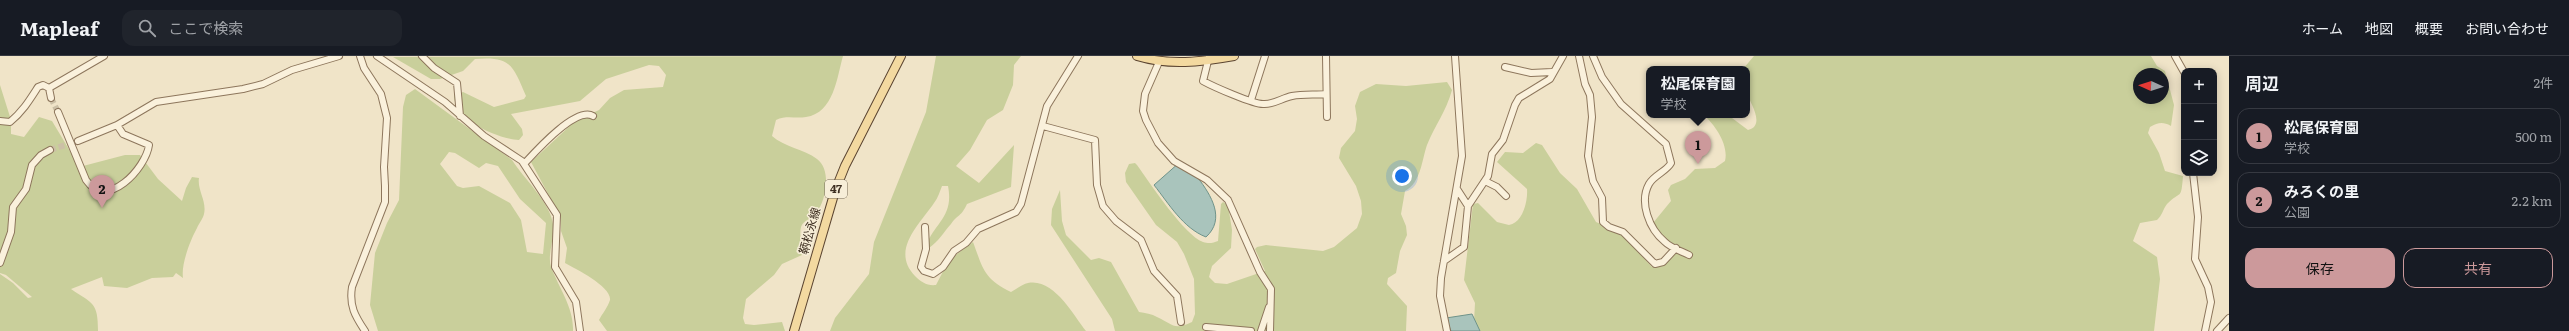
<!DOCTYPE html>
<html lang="ja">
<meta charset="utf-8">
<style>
body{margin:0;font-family:Literata,"Noto Sans JP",serif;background:#20242c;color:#f1f3f6}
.controls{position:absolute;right:12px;top:12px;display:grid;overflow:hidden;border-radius:8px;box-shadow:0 2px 10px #0003}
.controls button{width:36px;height:36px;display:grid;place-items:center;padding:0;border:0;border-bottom:1px solid #363941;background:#171b24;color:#f1f3f6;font:20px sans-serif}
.compass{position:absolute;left:2133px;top:12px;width:36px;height:36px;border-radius:50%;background:#171b24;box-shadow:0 2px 10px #0003;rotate:273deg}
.you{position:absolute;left:1402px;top:120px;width:14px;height:14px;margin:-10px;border:3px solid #fff;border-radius:50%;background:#1a73e8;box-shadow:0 0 0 6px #1a73e833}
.badge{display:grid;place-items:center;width:26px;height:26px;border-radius:50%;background:#cc999b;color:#111;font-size:13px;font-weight:700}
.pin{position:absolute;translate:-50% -33px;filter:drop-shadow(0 1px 2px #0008)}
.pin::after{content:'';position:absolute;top:21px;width:14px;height:12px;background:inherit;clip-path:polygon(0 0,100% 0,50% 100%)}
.popup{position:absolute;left:1646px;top:10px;width:104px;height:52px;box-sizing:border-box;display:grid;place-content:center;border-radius:8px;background:#171b24;filter:drop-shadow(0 1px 3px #0005);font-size:13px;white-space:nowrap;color:#9ea1a6}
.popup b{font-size:15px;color:#f1f3f6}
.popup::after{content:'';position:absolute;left:50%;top:100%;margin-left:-8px;border:8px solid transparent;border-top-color:#171b24}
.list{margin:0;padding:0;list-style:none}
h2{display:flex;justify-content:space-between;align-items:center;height:52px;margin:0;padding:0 16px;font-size:17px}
h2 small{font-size:13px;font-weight:400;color:#9ea1a6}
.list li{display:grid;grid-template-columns:26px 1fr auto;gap:12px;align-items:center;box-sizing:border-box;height:56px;margin:0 8px 8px;padding:0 8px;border:1px solid #363941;border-radius:12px}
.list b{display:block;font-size:15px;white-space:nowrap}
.list p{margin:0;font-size:13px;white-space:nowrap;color:#9ea1a6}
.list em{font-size:13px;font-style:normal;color:#9ea1a6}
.actions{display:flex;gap:8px;padding:12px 16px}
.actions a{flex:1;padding:9px 0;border:1px solid #cc999b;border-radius:12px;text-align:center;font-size:14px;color:#cc999b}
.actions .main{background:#cc999b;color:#111}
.icon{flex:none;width:22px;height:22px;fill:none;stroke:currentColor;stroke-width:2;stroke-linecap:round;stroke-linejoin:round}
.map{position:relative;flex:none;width:2229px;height:275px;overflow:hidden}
header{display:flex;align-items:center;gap:24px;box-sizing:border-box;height:56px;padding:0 20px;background:#171b24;border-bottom:1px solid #363941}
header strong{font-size:19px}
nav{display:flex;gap:22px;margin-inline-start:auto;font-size:14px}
.search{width:280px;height:36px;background:#20242c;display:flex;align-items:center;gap:10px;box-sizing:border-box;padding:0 14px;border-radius:12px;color:#9ea1a6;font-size:15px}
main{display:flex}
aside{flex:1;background:#171b24}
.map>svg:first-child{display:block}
.green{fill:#c9cf9b;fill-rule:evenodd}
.water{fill:#a9c4bc;stroke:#6f938a}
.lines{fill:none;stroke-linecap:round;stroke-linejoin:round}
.minor-tunnel{stroke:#ccc0a6;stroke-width:6;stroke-dasharray:6 3;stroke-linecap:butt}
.minor-casing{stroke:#8d765c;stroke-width:8}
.major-casing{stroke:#5b4430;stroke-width:10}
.minor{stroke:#faf1dc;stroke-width:6}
.major{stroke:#f3d9a0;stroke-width:8}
.labels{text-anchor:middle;stroke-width:3;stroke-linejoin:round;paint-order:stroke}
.shield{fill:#f7eed8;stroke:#756857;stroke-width:1}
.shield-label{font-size:11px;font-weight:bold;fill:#3d2e20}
.street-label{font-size:12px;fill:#3d2e20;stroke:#f7eed8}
</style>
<header>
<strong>Mapleaf</strong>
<div class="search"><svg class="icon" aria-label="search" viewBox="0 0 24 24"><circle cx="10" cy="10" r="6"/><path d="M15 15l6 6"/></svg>ここで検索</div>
<nav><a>ホーム</a><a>地図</a><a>概要</a><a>お問い合わせ</a></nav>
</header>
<main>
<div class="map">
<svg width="2229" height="275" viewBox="0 0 2229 275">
<rect width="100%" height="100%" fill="#f0e4c8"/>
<path class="green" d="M843 0C837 21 834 57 806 61 795 63 787 59 776 64L772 80C784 91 804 93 817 103 832 114 826 145 816 157 812 163 803 164 801 171 799 179 802 191 802 199L782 208 774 219 746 243 743 262 745 268 754 269 782 266 785 275H607L599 264C602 258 608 251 610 244 612 231 576 213 565 207L567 192 561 175V162L531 106 574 66 599 54 610 42 624 34 663 31 666 19 659 10 649 9 606 23 580 45 511 58 522 73 523 79 519 84C498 83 453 64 454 39L463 36 494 51 524 43 526 40C513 10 512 0 475 3L463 15 440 23H431L393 1Z
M936 0H1021L1014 9 1013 29 1003 54 987 64 970 94 956 110 979 127 1014 89 1011 131 967 148C961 161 958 158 951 168 943 177 939 185 929 192L926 190C935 166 954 161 948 130H942C940 135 938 142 934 147 920 168 890 194 915 220 921 226 927 230 936 229L949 204 973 186C983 213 984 223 1011 236 1016 233 1023 228 1028 227 1054 222 1073 259 1086 275H830L835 262 869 218 874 186 926 56Z
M1754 0H2151L2157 10 2165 15 2174 49 2171 70C2162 65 2158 67 2150 71L2148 77 2159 97 2165 115 2183 120C2181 145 2181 134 2167 148 2163 153 2162 160 2157 164L2140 167 2133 185 2157 201 2160 223 2154 275H1480L1474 266 1475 247 1464 224 1473 148 1478 147 1497 166 1509 169C1523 167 1528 144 1527 133L1497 106 1505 96 1523 97 1536 87 1542 89 1560 117 1577 133 1596 166 1620 176 1652 211 1666 205 1672 188 1655 173 1653 167 1671 145 1668 134 1671 129 1685 123 1695 113 1715 112 1725 105C1729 89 1715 69 1704 59H1728L1748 74C1766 70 1750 46 1747 38 1745 31 1747 20 1747 13H1743ZM2139 18H2163V42H2139Z
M1447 26 1452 34C1446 56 1435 69 1427 89 1422 103 1421 127 1405 135L1401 158 1406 170 1407 179 1400 195 1396 217 1388 222 1387 228 1407 250 1406 275H1115L1112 263 1051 169 1052 153 1060 134 1062 165 1066 179 1091 204 1099 202 1111 206 1139 256C1145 257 1152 258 1157 261 1173 268 1173 275 1192 266L1195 258 1194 223 1184 198 1177 186 1156 169 1126 126 1125 117 1129 108 1135 107 1137 109C1150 127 1184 179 1203 186 1209 188 1213 187 1218 185L1221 148 1223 146 1228 149 1232 174 1231 192 1212 210 1209 221 1215 227 1227 228 1265 215 1255 193 1257 191 1266 189 1323 195 1334 191 1357 172 1362 158 1361 145 1356 130 1339 102 1341 92 1355 75 1357 63 1355 50 1360 36 1376 28 1406 30Z
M0 29 11 64V78L24 81 39 61 52 65 76 105 83 110 125 99H140L158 123 182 145 186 132 192 121 199 122C197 134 207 145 204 158 203 163 199 167 197 172 190 185 181 208 183 222L176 217 173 221 152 222 127 232 104 230 102 221 71 233C93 248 98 246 98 275H0V218L13 227 28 242 32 241 6 219 0 217Z
M415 33 512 104C524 123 550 146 553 168 555 182 547 198 551 211 559 232 574 252 573 275H378L370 249 375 197 387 167 399 144 403 51 406 39ZM449 96 455 97 479 112 486 107 498 110 520 143 546 167 543 198 527 196 521 164 510 147 479 130 463 132 457 130 440 108Z"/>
<path class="water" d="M1180 106C1189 108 1192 114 1198 122 1211 139 1226 163 1206 181 1183 172 1169 148 1154 129Z
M1472 258 1480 275H1451L1446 262Z"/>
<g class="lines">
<path class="minor-tunnel" d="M51 42 58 56
M50 94 78 85"/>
<defs>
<path id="minor" d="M360 0 364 12 381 38 387 62 384 111 385 130V146L352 231C349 250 355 260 365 275
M377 0 445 46 484 80 522 105 557 159 555 211 576 246 580 275
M422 0 434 12 457 27 460 60
M1326 0 1327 61
M1579 0 1585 28 1590 39 1592 61 1588 100 1593 125 1602 142 1603 166 1609 171 1623 176 1655 208 1663 206 1676 192
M1593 0 1602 21 1621 48 1666 88 1671 107C1667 115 1654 119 1649 128 1639 146 1649 173 1665 186 1671 192 1681 195 1689 199
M2175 0 2184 16
M1209 1 1203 25C1214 31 1253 48 1263 48 1273 49 1282 42 1292 40 1303 38 1315 39 1326 38
M1159 6 1145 38 1143 55 1146 64 1158 87 1174 105 1207 124 1228 144 1260 216 1271 233 1270 275
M1505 11 1531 17 1552 16
M51 42 49 32 104 0
M1251 44 1265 0
M58 56 86 124C107 155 146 112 149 89L123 78 117 69
M0 65 10 66C23 55 29 45 38 31L43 29 49 32
M1043 70 1095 84 1097 129 1103 150 1116 165 1141 184 1154 215 1177 240 1181 266
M78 85 117 69 156 46 243 33 263 28 292 14 339 0
M524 108C535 96 576 50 593 60
M2193 117 2198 161 2195 203 2208 231 2211 246 2205 275
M1485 125 1497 131 1506 140
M1457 133 1468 150
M925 171 926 193 921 211 924 215 933 218 943 211 954 195 966 187 978 173 1016 156 1021 148 1047 50 1078 0
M1444 205 1464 191 1468 150 1488 120 1492 98 1503 84 1515 49 1519 42 1550 23 1563 0
M0 207 11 176 13 151 26 133 32 109 41 99 50 94
M1206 271 1251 275
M1261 275 1269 251
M1447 275 1440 240 1441 222 1462 100 1455 0
M2217 275 2229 262"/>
<path id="major" d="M1137 0C1170 10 1200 6 1234 0
M794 275 835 135 845 110 901 0"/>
</defs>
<use href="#minor" class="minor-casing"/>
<use href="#major" class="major-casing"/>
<use href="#minor" class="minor"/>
<use href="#major" class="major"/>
</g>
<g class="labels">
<rect class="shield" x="825" y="124" width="22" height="18" rx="3"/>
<g class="shield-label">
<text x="836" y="137">47</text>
</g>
<g class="street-label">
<text transform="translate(810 175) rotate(-74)" y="4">鞆松永線</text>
</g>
</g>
</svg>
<div class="controls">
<button>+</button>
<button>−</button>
<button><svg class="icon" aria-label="layers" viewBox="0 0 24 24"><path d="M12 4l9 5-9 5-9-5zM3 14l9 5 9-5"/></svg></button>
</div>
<svg class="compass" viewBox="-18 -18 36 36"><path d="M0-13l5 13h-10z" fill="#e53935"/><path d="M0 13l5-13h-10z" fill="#9ea1a6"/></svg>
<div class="you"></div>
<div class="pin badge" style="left:1698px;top:108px">1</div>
<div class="popup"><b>松尾保育園</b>学校</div>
<div class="pin badge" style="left:102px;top:152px">2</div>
</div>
<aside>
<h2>周辺<small>2件</small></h2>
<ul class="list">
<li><span class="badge">1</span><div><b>松尾保育園</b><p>学校</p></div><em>500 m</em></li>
<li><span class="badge">2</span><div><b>みろくの里</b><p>公園</p></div><em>2.2 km</em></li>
</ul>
<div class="actions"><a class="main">保存</a><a>共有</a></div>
</aside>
</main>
